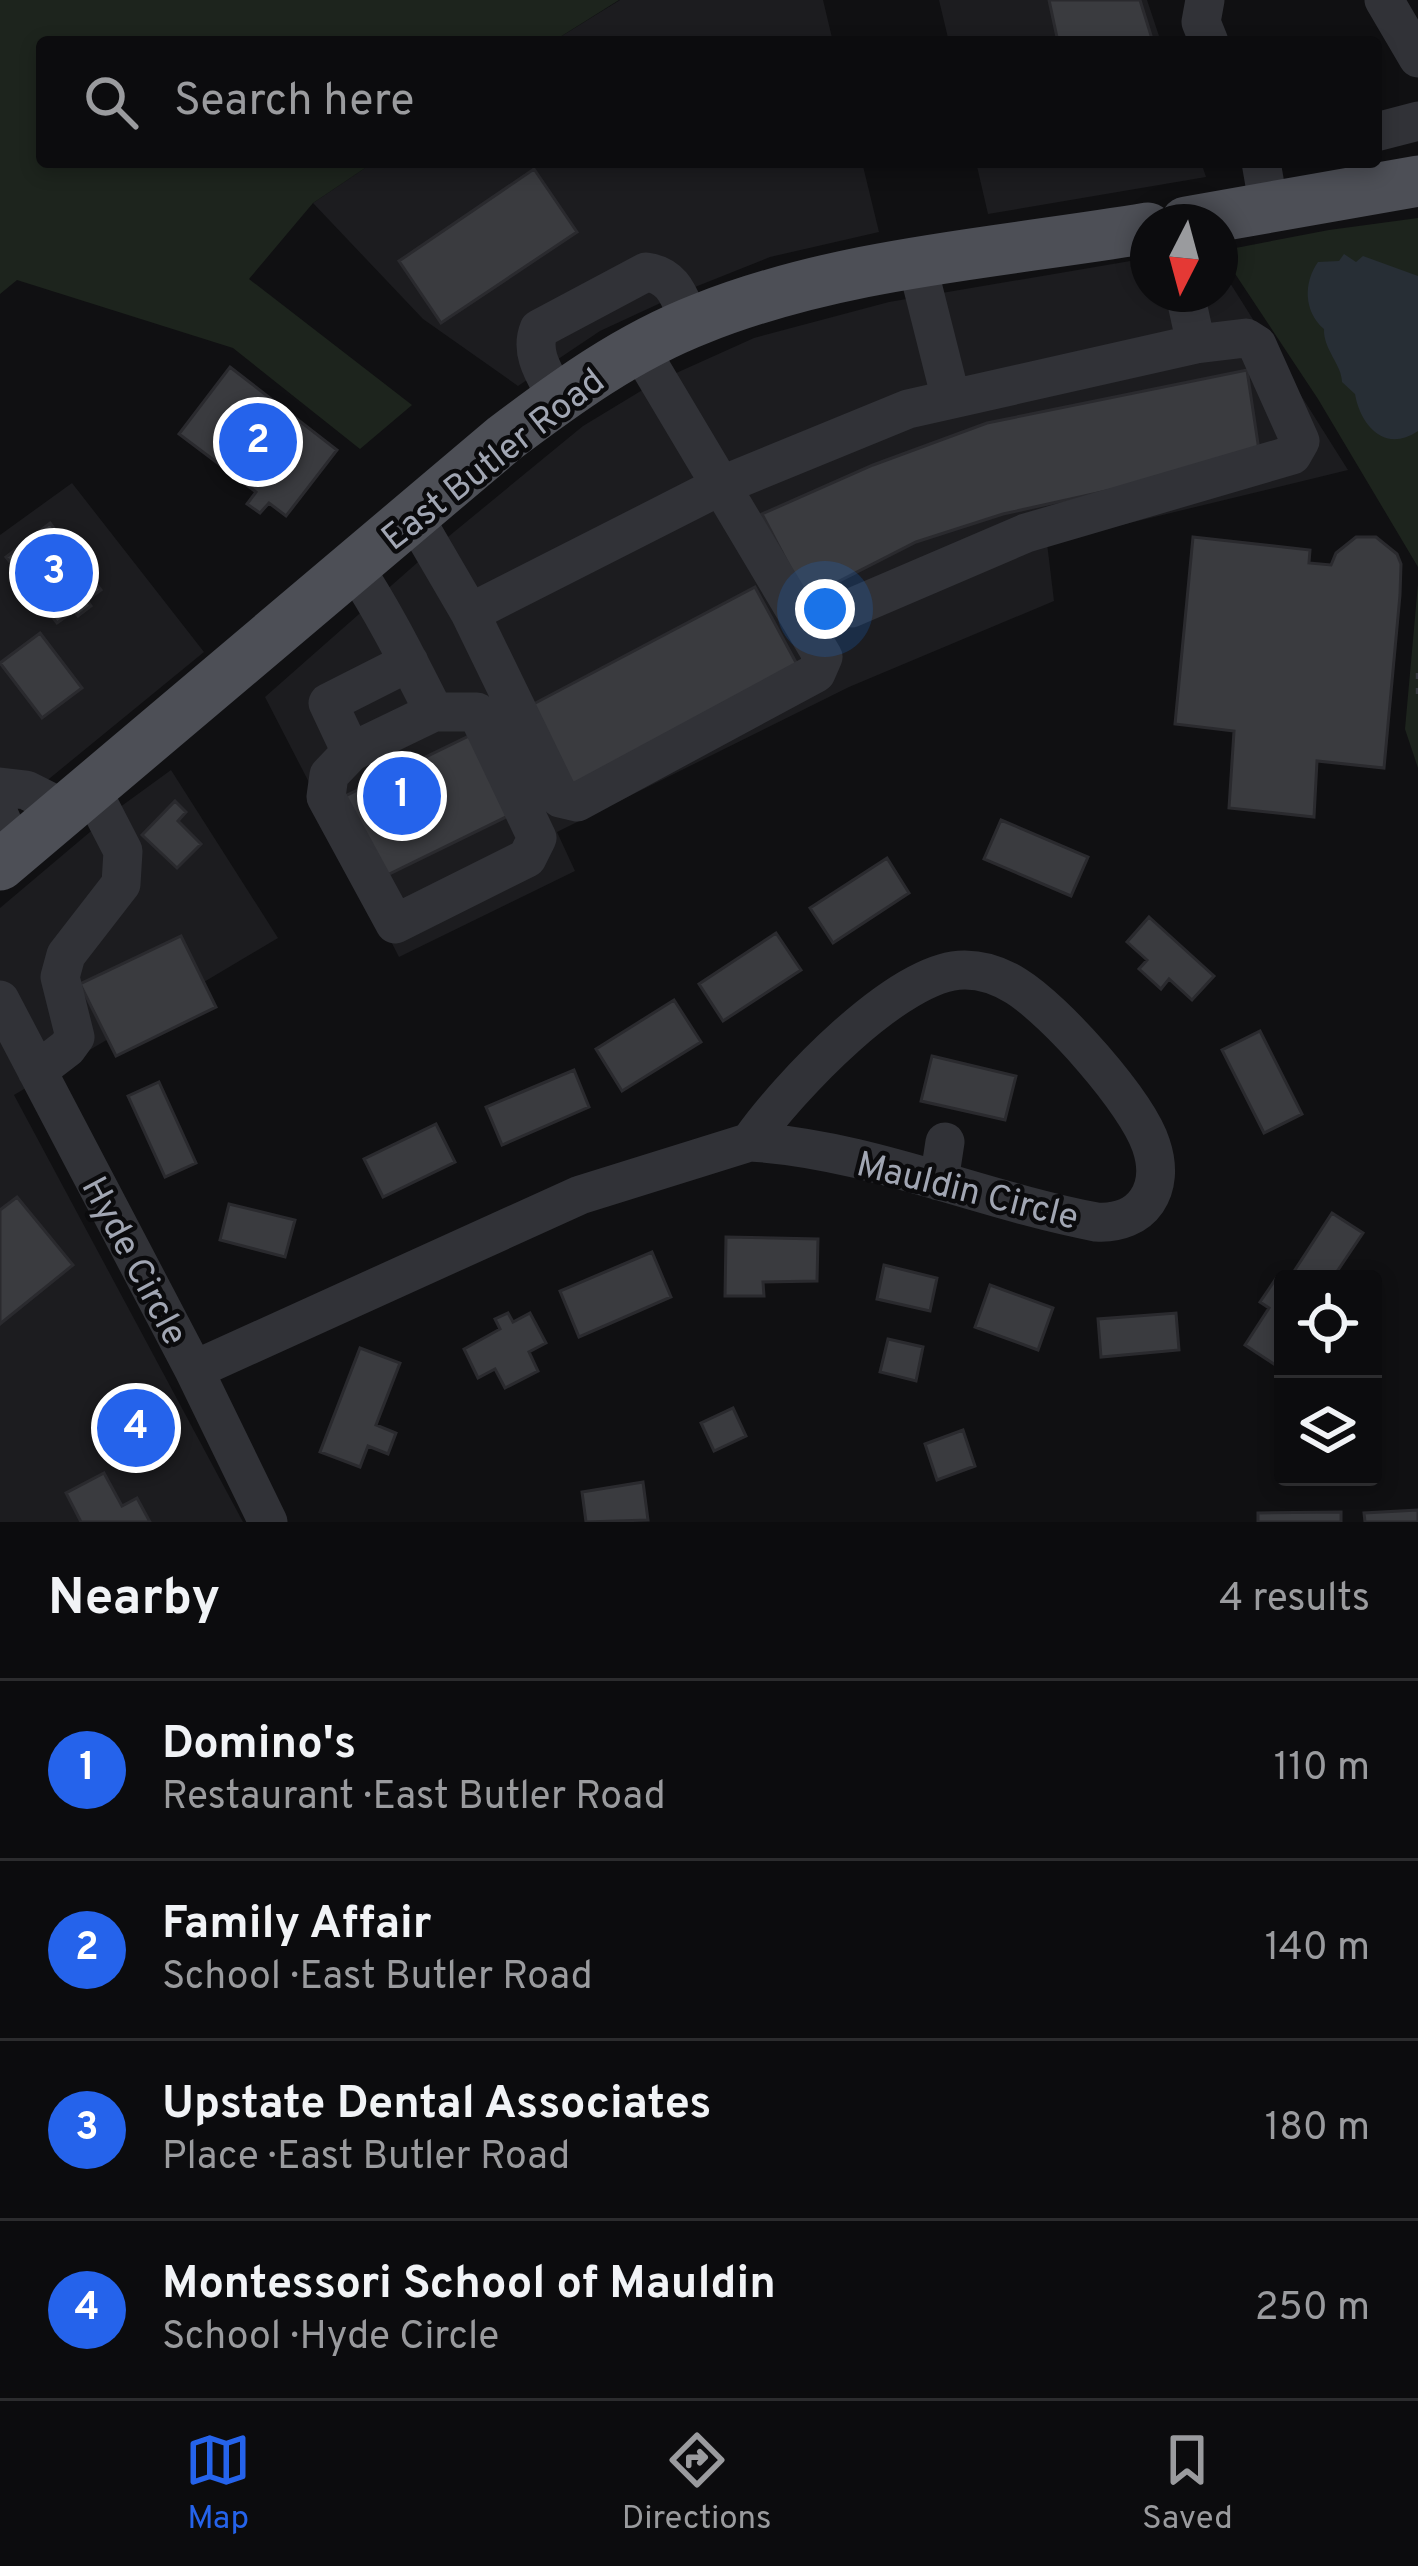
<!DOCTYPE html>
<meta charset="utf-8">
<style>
body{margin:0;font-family:Overpass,sans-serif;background:#151517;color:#f1f3f6}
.controls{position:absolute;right:36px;bottom:36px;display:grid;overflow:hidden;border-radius:12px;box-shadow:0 6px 18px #0003}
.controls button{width:108px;height:108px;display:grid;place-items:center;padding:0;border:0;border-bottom:3px solid #2c2c2e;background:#0c0c0e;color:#f1f3f6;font:60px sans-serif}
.compass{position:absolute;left:1130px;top:204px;width:108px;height:108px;border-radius:50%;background:#0c0c0e;box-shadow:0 6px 18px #0003;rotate:186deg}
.you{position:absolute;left:825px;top:609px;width:42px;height:42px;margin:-30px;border:9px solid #fff;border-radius:50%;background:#1a73e8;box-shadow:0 0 0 18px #1a73e833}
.badge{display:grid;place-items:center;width:78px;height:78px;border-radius:50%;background:#2563eb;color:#fff;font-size:39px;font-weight:700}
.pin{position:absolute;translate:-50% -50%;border:6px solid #fff;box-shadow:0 3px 12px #0006}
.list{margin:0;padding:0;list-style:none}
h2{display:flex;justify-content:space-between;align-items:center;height:156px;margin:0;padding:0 48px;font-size:51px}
h2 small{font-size:39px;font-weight:400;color:#9a9b9e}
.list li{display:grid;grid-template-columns:78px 1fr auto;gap:36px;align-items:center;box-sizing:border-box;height:180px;padding:0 48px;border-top:3px solid #2c2c2e}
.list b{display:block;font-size:45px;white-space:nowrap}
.list p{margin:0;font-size:39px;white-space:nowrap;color:#9a9b9e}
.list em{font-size:39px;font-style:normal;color:#9a9b9e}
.icon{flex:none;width:66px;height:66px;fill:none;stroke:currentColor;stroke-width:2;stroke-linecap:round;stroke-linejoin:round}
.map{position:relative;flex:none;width:1418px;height:1522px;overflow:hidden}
.search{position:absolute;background:#0c0c0e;box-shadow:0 6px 18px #0003;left:36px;right:36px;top:36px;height:132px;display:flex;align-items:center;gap:30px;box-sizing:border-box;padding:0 42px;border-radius:12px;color:#9a9b9e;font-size:45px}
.sheet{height:876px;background:#0c0c0e}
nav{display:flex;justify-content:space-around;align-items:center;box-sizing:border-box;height:168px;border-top:3px solid #2c2c2e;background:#0c0c0e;font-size:33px;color:#9a9b9e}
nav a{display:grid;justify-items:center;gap:6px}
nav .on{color:#2563eb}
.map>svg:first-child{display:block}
.built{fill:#1c1c1f}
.green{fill:#1d241d}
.water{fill:#272e35}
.building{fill:#3a3b3f;stroke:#2a2a2e;stroke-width:3}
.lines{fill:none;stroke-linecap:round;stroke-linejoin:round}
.path{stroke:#37393e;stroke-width:4.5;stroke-dasharray:6 9;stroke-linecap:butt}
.minor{stroke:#313237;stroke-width:39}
.major{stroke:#4d4f56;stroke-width:51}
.labels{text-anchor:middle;stroke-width:9;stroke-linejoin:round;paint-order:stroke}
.street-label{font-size:36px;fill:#a1a6b3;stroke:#0b0b0d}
</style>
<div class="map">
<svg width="1418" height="1522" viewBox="0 0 1418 1522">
<rect width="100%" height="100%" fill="#101012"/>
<path class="built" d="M620 0H823L833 42H552Z
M939 0H1147L1161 42H949Z
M374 162H862L879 232 770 257 695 287 600 331 518 386 423 319 313 203Z
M976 162H1201L1206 177 988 214Z
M1148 258V294H1220V267L1348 470 1047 543 1054 601 849 687 557 832 575 871 399 957 265 697 426 555 583 426 654 383 754 338 889 302Z
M72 483 204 652 0 819V535Z
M171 770 278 938 14 1095 243 1522H0V908L116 810Z"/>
<path class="green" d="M0 0H619L552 42H42V162H374L313 203 249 279 412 405 360 449 233 348 17 280 0 294Z
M1418 218V567L1318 399 1220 251 1329 230Z
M1418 584V768L1405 729Z"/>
<path class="water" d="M1344 254 1356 262 1363 256 1418 276V431C1384 454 1360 424 1355 394L1342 382C1342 365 1323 349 1324 329 1304 312 1303 283 1318 262L1339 261Z"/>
<path class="building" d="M1049 0H1140L1153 42H1058Z
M534 169 577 232 441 323 399 261Z
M230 367 337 450 286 516 269 503 260 513 247 504 256 492 179 434Z
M1247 370 1260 457 1003 514 916 542 806 598 762 514 873 465 987 423Z
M50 523 101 590 87 600 91 606 78 616 74 611 57 623 6 557Z
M1193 537 1310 550 1309 563 1331 565 1336 553 1356 537H1376L1397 554 1401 564 1400 595 1384 768 1317 761 1314 817 1229 808 1234 731 1175 724Z
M755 587 799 668 567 790 524 709Z
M40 633 82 688 42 718 0 663Z
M473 734 512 814 377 880 337 800Z
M175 801 186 812 178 821 201 844 177 868 142 835Z
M1001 820 1088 857 1071 896 984 859Z
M887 858 909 893 833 943 810 908Z
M1149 917 1214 976 1192 1000 1169 979 1161 989 1139 969 1147 960 1127 942Z
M776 933 801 970 723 1021 699 984Z
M181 936 216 1007 116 1056 80 984Z
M674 1000 701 1042 622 1091 596 1049Z
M1260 1031 1302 1114 1264 1133 1222 1050Z
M932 1056 1016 1076 1005 1120 921 1101Z
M574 1070 589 1107 502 1145 486 1107Z
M159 1082 196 1163 165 1177 128 1096Z
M436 1124 455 1162 383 1197 364 1159Z
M17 1197 73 1265 0 1324V1210Z
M229 1204 295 1220 285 1257 220 1240Z
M1332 1213 1363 1233 1332 1279H1289Z
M726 1237 818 1239 817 1281 763 1282 764 1296H725Z
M652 1252 671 1297 579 1337 560 1291Z
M884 1265 937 1278 930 1311 877 1299Z
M1277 1277 1283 1282V1370L1245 1345 1269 1308 1260 1302Z
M990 1285 1053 1308 1038 1350 975 1327Z
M508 1313 513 1322 530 1313 546 1343 529 1352 538 1371 505 1388 495 1369 478 1378 464 1349 500 1329 495 1319Z
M1176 1313 1179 1350 1101 1357 1098 1319Z
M888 1339 923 1347 916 1381 880 1372Z
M360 1348 400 1363 376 1425 396 1433 388 1454 368 1446 360 1467 320 1452Z
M733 1408 746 1436 714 1451 701 1423Z
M963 1430 975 1466 937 1480 925 1444Z
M104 1473 122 1506 137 1498 150 1522H81L66 1493Z
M643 1482 648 1520 586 1522 582 1492Z
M1418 1510V1522H1365L1364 1513Z
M1341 1512V1522H1258V1513Z"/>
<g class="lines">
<path class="path" d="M1418 673V698"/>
<path class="minor" d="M1205 0 1201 22 1209 42
M1384 0 1418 58
M1376 132 1418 121
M1261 162 1269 208
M917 264 951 399
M1185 294 1196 344
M558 399C546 376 529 354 539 329L646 272C675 276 679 298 691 323
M414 517 470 613 560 798 577 802 816 673 823 657 639 348
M354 567C385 614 409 663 434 712L351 752 328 703 409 662
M470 613 720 486 908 409 1196 344 1246 338 1257 345 1300 441 1292 455 1026 533 851 608
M351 752 329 775 326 797 395 924 527 858 537 838 477 712H434
M0 787 26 790 66 810
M0 817 15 852
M0 1000 194 1370 268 1522
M37 1071 67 1048 75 1037 60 977 66 955 121 884 123 851 91 789
M939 1181 945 1142
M194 1370 580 1195 750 1142C868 1149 980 1200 1096 1222 1143 1225 1166 1189 1151 1145 1137 1102 1055 1010 1016 986 1000 976 984 970 965 970 899 969 786 1090 750 1142"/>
<path class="major" d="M1186 222 1418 181
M0 865 505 438C566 392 628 347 700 319 842 262 999 253 1148 228"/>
</g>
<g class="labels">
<g class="street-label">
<text transform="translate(492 458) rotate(-38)" y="13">East Butler Road</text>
<text transform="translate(968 1189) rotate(14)" y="13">Mauldin Circle</text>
<text transform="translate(136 1260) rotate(62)" y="13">Hyde Circle</text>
</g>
</g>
</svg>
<div class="controls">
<button><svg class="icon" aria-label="locate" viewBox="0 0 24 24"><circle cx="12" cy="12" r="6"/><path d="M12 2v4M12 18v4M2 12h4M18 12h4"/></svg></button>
<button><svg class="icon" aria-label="layers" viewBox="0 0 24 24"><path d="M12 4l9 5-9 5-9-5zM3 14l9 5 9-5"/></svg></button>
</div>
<svg class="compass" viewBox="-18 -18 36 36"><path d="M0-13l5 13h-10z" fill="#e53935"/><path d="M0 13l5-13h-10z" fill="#9a9b9e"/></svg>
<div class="you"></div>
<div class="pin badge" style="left:402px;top:796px">1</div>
<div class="pin badge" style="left:258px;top:442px">2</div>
<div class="pin badge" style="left:54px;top:573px">3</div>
<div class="pin badge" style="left:136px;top:1428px">4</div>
<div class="search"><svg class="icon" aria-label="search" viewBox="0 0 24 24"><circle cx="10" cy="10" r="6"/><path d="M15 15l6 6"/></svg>Search here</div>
</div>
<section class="sheet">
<h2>Nearby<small>4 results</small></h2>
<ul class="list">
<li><span class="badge">1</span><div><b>Domino's</b><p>Restaurant · East Butler Road</p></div><em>110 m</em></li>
<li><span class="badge">2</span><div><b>Family Affair</b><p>School · East Butler Road</p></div><em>140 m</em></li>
<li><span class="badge">3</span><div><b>Upstate Dental Associates</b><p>Place · East Butler Road</p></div><em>180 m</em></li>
<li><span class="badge">4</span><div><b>Montessori School of Mauldin</b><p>School · Hyde Circle</p></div><em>250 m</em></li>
</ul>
</section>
<nav>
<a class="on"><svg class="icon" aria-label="map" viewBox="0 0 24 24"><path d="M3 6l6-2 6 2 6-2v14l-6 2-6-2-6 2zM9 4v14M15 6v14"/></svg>Map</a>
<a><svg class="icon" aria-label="directions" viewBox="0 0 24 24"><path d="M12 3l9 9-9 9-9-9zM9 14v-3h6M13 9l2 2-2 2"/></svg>Directions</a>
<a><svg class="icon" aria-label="saved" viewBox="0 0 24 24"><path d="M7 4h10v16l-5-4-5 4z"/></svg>Saved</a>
</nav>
